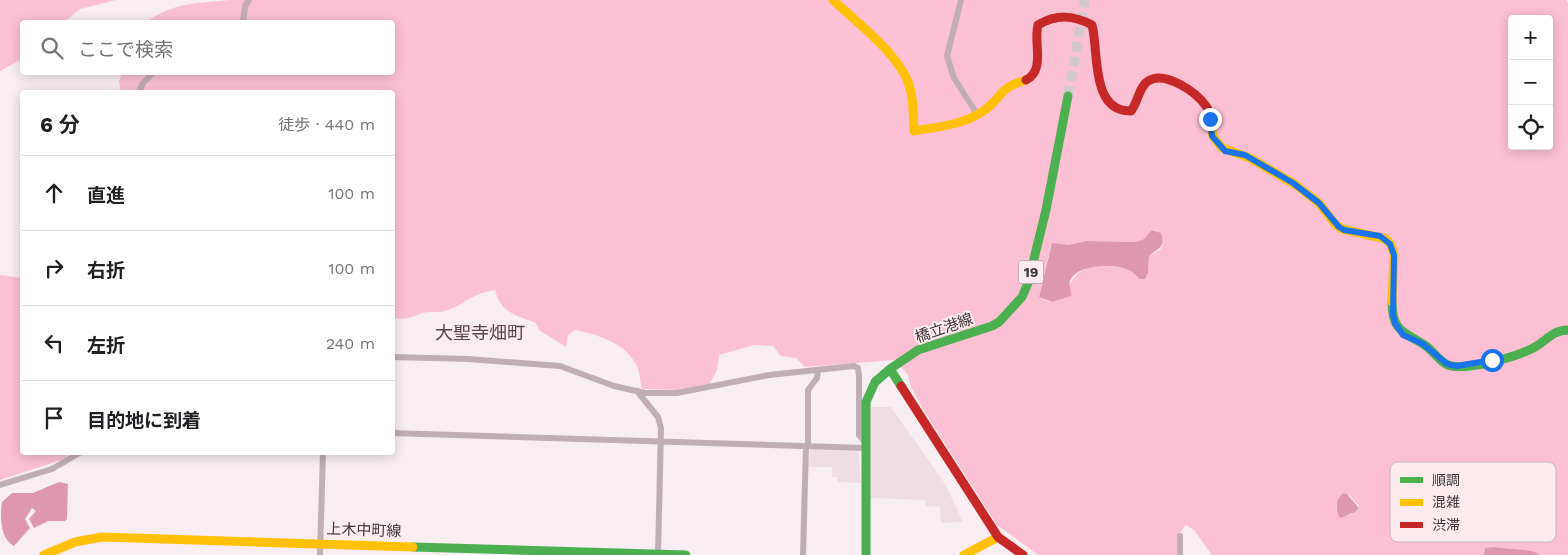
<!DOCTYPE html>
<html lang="ja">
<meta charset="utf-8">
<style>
body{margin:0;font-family:"Work Sans","Noto Sans JP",sans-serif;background:#f2f2f2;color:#202124}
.controls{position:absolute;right:15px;top:15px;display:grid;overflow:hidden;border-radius:5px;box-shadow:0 2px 12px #0003}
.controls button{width:45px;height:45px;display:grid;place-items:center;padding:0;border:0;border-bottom:1px solid #e0e0e0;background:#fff;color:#202124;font:25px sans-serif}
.stop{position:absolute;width:15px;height:15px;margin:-11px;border:4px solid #1a73e8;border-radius:50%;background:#fff}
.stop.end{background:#1a73e8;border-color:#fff;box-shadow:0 1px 5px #0008}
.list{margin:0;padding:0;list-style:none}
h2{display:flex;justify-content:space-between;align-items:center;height:65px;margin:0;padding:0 20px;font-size:21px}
h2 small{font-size:16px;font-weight:400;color:#757577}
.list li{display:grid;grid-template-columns:32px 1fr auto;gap:15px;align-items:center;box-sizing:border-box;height:75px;padding:0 20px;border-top:1px solid #e0e0e0}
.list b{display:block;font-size:19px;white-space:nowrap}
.list em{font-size:16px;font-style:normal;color:#757577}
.icon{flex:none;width:28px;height:28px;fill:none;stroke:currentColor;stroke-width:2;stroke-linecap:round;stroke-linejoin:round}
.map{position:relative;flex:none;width:1568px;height:555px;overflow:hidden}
.search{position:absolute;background:#fff;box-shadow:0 2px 12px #0003;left:20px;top:20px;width:375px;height:55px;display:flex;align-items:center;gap:12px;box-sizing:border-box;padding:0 18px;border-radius:5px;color:#757577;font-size:19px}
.panel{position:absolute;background:#fff;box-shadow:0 2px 12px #0003;left:20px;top:90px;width:375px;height:365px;border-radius:5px}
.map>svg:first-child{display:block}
.built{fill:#eedde2}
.forest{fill:#fbc0d3;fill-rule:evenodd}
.water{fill:#dd98b0}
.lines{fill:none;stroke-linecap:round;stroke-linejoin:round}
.primary-tunnel{stroke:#d3c9cc;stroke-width:10;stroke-dasharray:10 5;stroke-linecap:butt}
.street{stroke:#c1adb4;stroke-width:6}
.fast{stroke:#4caf50;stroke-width:9}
.slow{stroke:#ffc107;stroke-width:9}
.jam{stroke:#c62828;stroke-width:9}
.route{stroke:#1a73e8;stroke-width:6}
.labels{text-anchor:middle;stroke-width:4;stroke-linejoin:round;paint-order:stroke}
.shield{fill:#fbebef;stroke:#766d6f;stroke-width:1}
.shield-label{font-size:14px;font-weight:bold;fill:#3d3738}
.street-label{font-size:15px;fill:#3d3738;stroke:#fbebef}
.quarter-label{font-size:18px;fill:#53464a;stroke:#fbebef}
.key{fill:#fbebef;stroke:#c2b5b8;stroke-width:1}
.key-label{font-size:14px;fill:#3d3738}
</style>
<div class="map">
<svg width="1568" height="555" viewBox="0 0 1568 555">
<rect width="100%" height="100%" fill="#f8eef1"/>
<path class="built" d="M869 407H891L945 484 963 522 941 523 940 507 925 506V500L870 498Z
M810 450 858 451 861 483 837 482V477H832V467H809Z"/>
<path class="forest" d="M0 0H116L80 9 64 22H22V59L0 71Z
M231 0H1566L1568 4V555C1560 555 1552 555 1544 555 1523 553 1509 545 1485 548L1484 555H1212L1194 530 1186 525 1178 535V555H1038L997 525 926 414 911 387 908 375 895 360 805 367 796 358 781 356 773 346 754 345 719 355 717 370 709 385 678 390 642 389C640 382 640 372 637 366 625 342 598 335 575 330L568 335 566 347 539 330 536 323C515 315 501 313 495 290 472 293 466 304 445 311 438 313 429 311 422 313 412 317 405 320 393 318L392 92H121L119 82 122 72H392V22H146C175 2 197 3 231 0ZM1512 19H1549V146H1512ZM1152 230H1156L1163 244 1160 250 1149 256 1148 273C1131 271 1114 264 1097 266 1066 269 1071 299 1049 302L1039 297 1051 245H1072L1087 241 1136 242 1144 239ZM1349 495 1359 506V509L1350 515 1338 514 1336 506 1339 497Z
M0 275 22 278V452L72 453 61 460 0 480Z"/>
<path class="water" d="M1152 230 1161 233C1166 248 1158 248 1149 256L1148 273 1145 279H1139C1137 276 1134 273 1131 271 1117 263 1077 263 1070 281 1068 286 1072 291 1071 296L1052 302 1039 297 1052 243 1068 245 1087 241 1136 242 1144 239Z
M59 482 68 484 67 519 65 521H48L34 528 29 519 36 511 32 508 25 519 30 528 14 546C0 539 0 516 2 502L12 493H33Z
M1343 493 1347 494 1359 508 1355 512 1340 518C1335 509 1335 500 1343 493Z
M1494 547 1532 551 1541 555H1484L1485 548Z"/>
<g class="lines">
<path class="primary-tunnel" d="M1068 96 1085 0"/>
<path class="street" d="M961 0 947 56 954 78 977 114
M243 22 245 6 249 0
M139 92 143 83 154 72
M392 357 468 359 560 366 614 386 645 393H677L769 375 854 366 858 368 859 376V435L865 442
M637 391 658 417 661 428 658 555
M392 433 865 448
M808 446V390L817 378 818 370
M0 485 52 469 81 452
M1180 536V555
M320 555 323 452
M803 555 806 446"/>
<path class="fast" d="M1392 302C1392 330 1402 331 1423 344 1432 349 1437 359 1446 364 1462 373 1519 356 1535 347 1547 340 1553 330 1568 330
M901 386 890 369 918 350 992 326 999 322 1022 297 1028 283 1046 210 1068 96
M413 547 686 555
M866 555V402L875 382 890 369"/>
<path class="slow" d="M833 0C857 23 901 55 910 88 914 101 913 117 914 131 937 127 962 125 982 112 1003 98 997 88 1026 80
M1211 124 1213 136 1222 148 1250 158 1296 185 1319 203 1335 224 1342 229 1386 239 1391 245 1394 255 1392 302
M44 555 75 542 102 537 413 547
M964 555 998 537"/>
<path class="jam" d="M1026 80C1046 70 1033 42 1038 25 1057 14 1073 15 1092 25 1099 50 1090 112 1131 111 1138 102 1139 87 1148 81 1165 70 1196 92 1206 106 1210 111 1210 118 1211 124
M901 386 998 537 1023 555"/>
</g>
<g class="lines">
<path class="route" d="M1210 119 1212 136 1225 151 1245 155 1293 183 1319 203 1339 227 1344 230 1380 236 1390 244 1394 255 1393 315 1395 323 1403 335 1423 344 1447 364 1457 366 1492 360"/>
</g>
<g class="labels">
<rect class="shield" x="1018.5" y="260.5" width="25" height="23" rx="4"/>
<g class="shield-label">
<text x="1031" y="277">19</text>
</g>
<g class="street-label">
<text transform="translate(944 328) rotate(-19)" y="5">橋立港線</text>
<text transform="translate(364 530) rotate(2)" y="5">上木中町線</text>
</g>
<g class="quarter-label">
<text x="480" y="339">大聖寺畑町</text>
</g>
</g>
<rect x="1390" y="462" width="166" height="80" rx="8" class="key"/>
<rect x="1400" y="477" width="23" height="6" fill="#4caf50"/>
<rect x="1400" y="499" width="23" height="7" fill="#ffc107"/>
<rect x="1400" y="522" width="23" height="6" fill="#c62828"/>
<g class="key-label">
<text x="1432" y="485">順調</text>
<text x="1432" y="507">混雑</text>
<text x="1432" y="530">渋滞</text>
</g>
</svg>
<div class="controls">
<button>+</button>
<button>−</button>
<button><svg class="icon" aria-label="locate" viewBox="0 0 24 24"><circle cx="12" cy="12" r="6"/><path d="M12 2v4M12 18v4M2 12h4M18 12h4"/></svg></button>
</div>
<div class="stop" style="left:1492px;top:360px"></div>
<div class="stop end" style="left:1210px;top:119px"></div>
<div class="search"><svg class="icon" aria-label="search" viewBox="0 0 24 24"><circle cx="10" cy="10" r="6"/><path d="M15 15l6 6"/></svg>ここで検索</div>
<section class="panel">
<h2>6 分<small>徒歩 · 440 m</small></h2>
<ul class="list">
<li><svg class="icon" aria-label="ahead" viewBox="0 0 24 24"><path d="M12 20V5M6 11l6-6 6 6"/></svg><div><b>直進</b></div><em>100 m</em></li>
<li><svg class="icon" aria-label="right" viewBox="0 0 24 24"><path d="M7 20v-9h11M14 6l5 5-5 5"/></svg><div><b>右折</b></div><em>100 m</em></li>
<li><svg class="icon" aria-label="left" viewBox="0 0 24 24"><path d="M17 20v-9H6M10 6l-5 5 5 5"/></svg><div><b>左折</b></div><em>240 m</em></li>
<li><svg class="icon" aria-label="arrive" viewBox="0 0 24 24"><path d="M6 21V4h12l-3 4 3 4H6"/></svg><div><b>目的地に到着</b></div></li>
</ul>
</section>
</div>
